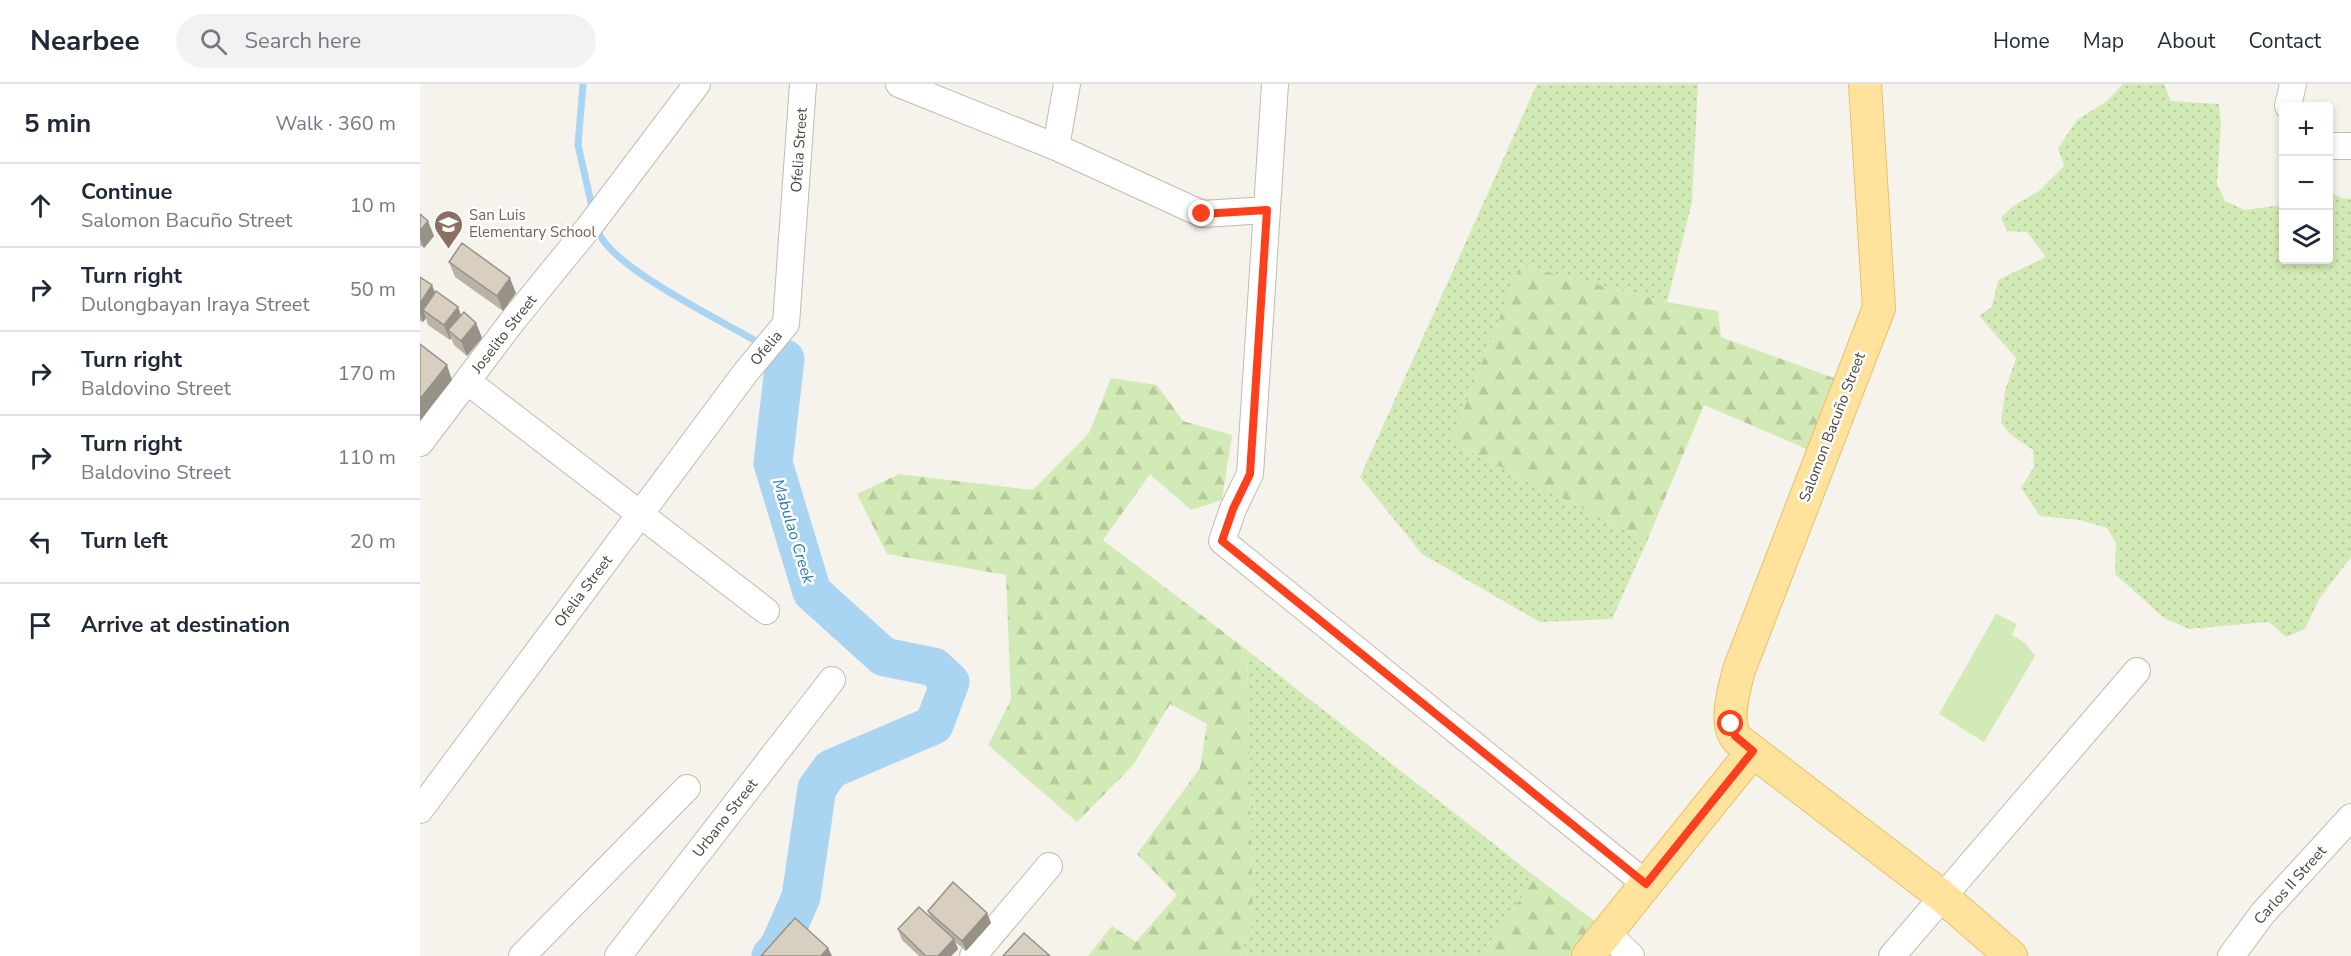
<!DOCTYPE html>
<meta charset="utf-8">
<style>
body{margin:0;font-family:"Nunito Sans",sans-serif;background:#f2f2f3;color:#1f2937}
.controls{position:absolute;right:18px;top:18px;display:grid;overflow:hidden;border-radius:6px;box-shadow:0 3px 9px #0003}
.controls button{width:54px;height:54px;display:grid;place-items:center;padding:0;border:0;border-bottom:2px solid #e0e1e3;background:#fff;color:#1f2937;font:30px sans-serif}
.stop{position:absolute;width:18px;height:18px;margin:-14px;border:4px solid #fc3f1d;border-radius:50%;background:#fff}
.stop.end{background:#fc3f1d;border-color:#fff;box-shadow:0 2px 6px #0008}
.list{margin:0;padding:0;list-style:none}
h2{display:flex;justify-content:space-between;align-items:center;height:78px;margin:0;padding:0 24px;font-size:26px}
h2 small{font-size:20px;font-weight:400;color:#747a83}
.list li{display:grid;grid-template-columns:39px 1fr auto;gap:18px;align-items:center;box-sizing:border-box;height:84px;padding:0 24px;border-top:2px solid #e0e1e3}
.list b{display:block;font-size:22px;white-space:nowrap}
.list p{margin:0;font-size:20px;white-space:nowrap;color:#747a83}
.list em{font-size:20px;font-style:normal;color:#747a83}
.icon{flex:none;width:33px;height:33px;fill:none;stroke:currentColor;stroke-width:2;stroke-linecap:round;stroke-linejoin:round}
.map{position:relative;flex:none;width:1931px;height:872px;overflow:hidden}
header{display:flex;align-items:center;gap:36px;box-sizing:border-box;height:84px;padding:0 30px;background:#fff;border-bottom:2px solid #e0e1e3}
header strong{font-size:28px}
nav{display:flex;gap:33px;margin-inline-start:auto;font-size:21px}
.search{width:420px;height:54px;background:#f2f2f3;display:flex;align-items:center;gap:15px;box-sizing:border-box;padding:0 21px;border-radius:33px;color:#747a83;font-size:22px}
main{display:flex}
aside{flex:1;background:#fff}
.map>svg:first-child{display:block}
.grass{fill:url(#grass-dots)}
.forest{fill:url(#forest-firs)}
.pitch{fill:#d2eab5}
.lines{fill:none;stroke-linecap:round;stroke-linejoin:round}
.stream{stroke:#a9d4f2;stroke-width:7}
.river{stroke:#a9d4f2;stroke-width:39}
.minor-casing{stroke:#c2bbae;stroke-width:28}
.major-casing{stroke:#e6c16a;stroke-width:34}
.minor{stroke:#fff;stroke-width:26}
.major{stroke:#ffe39c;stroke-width:32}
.wall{fill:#bab2a6}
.shaded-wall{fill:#979187}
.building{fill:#d8cfc1;stroke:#979187;stroke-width:1.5}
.route{stroke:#fc3f1d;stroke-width:8}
.labels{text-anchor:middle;stroke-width:5;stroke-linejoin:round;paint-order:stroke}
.street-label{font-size:15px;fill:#4b4439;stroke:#fff}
.education-label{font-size:15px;fill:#785e54;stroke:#fff;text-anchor:start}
.water-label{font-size:16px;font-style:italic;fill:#2e7ab2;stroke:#fff}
</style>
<header>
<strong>Nearbee</strong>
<div class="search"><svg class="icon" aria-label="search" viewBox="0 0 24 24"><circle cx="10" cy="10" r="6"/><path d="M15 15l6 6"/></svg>Search here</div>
<nav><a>Home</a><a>Map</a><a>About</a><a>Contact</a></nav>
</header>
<main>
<aside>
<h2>5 min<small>Walk · 360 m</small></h2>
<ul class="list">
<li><svg class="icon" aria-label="ahead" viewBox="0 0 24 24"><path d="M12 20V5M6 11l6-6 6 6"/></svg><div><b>Continue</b><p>Salomon Bacuño Street</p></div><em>10 m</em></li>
<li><svg class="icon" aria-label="right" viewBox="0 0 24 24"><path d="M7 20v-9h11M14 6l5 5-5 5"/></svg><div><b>Turn right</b><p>Dulongbayan Iraya Street</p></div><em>50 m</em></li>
<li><svg class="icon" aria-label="right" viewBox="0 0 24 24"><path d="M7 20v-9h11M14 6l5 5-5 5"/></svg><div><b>Turn right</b><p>Baldovino Street</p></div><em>170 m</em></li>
<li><svg class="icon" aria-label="right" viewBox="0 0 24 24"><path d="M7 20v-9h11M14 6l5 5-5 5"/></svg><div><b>Turn right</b><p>Baldovino Street</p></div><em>110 m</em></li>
<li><svg class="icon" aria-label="left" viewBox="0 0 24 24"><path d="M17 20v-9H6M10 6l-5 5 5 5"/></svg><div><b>Turn left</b></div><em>20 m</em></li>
<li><svg class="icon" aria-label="arrive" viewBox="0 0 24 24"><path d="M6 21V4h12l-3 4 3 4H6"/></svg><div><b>Arrive at destination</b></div></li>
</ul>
</aside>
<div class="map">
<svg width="1931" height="872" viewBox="0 0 1931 872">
<defs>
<pattern id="grass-dots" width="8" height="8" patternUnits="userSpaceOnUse" patternTransform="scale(1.5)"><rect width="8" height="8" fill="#d2eab5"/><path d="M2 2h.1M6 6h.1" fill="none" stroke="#b6ca9c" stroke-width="1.8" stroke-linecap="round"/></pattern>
<pattern id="forest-firs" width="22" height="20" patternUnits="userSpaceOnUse" patternTransform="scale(1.5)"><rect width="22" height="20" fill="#d2eab5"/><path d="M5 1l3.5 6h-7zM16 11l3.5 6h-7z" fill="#b6ca9c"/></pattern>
</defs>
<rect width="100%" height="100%" fill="#f6f3ec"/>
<path class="grass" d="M1117 0H1278L1272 118 1247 218 1100 181 1031 358 1227 457 1192 535 1120 538 1002 470 940 393Z
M1703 0H1744L1751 17 1799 20 1801 39 1797 100 1805 117 1825 126 1863 121 1864 176H1908L1909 107 1922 114 1931 115V473L1899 515 1885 545 1866 553 1849 538 1769 545 1744 534 1695 490 1696 459 1687 444 1660 436 1620 432 1601 404 1614 383 1613 366 1591 351 1581 339 1585 307 1596 274 1559 232 1572 223 1578 196 1626 173 1607 148 1587 147 1581 134 1593 122 1619 107 1644 82 1638 64 1657 36 1687 17Z
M827 566 1116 793 1060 872H820L833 838Z"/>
<path class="forest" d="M1100 181 1247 218 1298 227 1301 253 1425 298 1396 369 1284 321 1227 457 1031 358Z
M691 294 737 301 763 337 812 351 802 416 771 426 730 390 683 456 827 566 833 838 820 872H668L692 842 716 858 757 811 717 770 780 684 787 640 750 620 713 681 657 738 568 661 591 616 586 491 467 470 437 410 479 390 613 406 669 349Z
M1116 793 1177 839 1150 872H1060Z"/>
<path class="pitch" d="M1576 530 1597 540 1592 551 1605 559 1615 572 1564 658 1519 630Z"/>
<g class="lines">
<path class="stream" d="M163 0 158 61 173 127
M177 144C186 182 305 238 341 260
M350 266 365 275"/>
<path class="river" d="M351 872 359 863 381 813 397 704 411 685 514 641 530 598 514 583 464 573 392 508 353 379 365 275"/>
<defs>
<path id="minor" d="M479 0 636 63 782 130 847 126
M855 0 830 390 813 425 802 457 1226 800
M1868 22 1873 0
M1908 62H1931
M636 63 647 0
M47 297 346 527
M0 359 94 235 169 143 277 0
M0 726 326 288 366 240 383 0
M1187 849 1211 872
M102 872 267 704
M198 872 412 596
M553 872 629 782
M1472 872 1717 587
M1811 872 1843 829 1931 733"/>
<path id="major" d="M1445 0 1459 224 1319 586C1314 606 1303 640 1318 656L1523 813 1591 872
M1168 872 1333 667"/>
</defs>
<use href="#minor" class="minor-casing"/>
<use href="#major" class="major-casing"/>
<use href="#minor" class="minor"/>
<use href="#major" class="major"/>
</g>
<path class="wall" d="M0 130 14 152 4 164 0 161Z
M29 178 96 209 83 227 35 193Z
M0 193 15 209 38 223 41 231 56 239 62 254 47 272 34 261 31 254 30 256 8 241 6 234 3 238 0 237Z
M508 827 567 829 571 839 546 867 535 858 538 865 531 872H499L482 856 478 845 510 833Z"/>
<path class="shaded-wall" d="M8 137 14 152 4 164 0 154V147Z
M90 194 96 209 83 227 77 212Z
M12 201 18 216 3 226 6 234 3 238 0 231V219Z
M38 223 43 238 28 246 31 254 30 256 24 241Z
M56 239 62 254 47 272 41 257Z
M27 281 32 296 0 337V315Z
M567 829 571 839 546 867 542 857Z
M534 855 538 865 531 872H518Z
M408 864 412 872H401Z"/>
<path class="building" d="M0 130 8 137 0 147Z
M42 159 90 194 77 212 29 178Z
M0 193 12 201 0 219Z
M16 207 38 223 24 241 3 226Z
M44 228 56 239 41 257 28 246Z
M0 260 27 281 0 315Z
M533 798 567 829 542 857 508 827Z
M499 823 534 855 518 872H506L478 845Z
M375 834 408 864 401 872H341Z
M604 849 630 872H583Z"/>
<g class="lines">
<path class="route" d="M782 130 847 126 830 390 813 425 802 457 1226 800 1333 667 1315 652 1311 640"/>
</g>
<defs>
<symbol id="school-pin" viewBox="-11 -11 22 30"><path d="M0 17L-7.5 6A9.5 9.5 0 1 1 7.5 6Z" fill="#8d6e63" stroke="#fff"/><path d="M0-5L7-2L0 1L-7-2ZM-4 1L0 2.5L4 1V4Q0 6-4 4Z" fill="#fff"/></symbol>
</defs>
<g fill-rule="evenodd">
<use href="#school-pin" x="12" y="124" width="33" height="45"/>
</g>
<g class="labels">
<g class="street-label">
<text transform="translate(379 66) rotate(-86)" y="5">Ofelia Street</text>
<text transform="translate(84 250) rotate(-52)" y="5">Joselito Street</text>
<text transform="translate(346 264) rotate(-50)" y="5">Ofelia</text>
<text transform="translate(1412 343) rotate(-69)" y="5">Salomon Bacuño Street</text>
<text transform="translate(163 507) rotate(-53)" y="5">Ofelia Street</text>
<text transform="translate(305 734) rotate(-52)" y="5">Urbano Street</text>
<text transform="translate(1870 801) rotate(-48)" y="5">Carlos II Street</text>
</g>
<g class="education-label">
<text x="49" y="136">San Luis<tspan x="49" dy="17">Elementary School</tspan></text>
</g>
<g class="water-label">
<text transform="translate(374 447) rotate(73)" y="6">Mabulao Creek</text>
</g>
</g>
</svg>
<div class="controls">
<button>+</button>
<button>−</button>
<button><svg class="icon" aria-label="layers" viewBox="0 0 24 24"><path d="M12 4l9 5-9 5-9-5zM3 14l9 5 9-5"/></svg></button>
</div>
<div class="stop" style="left:1311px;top:640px"></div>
<div class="stop end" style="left:782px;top:130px"></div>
</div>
</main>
